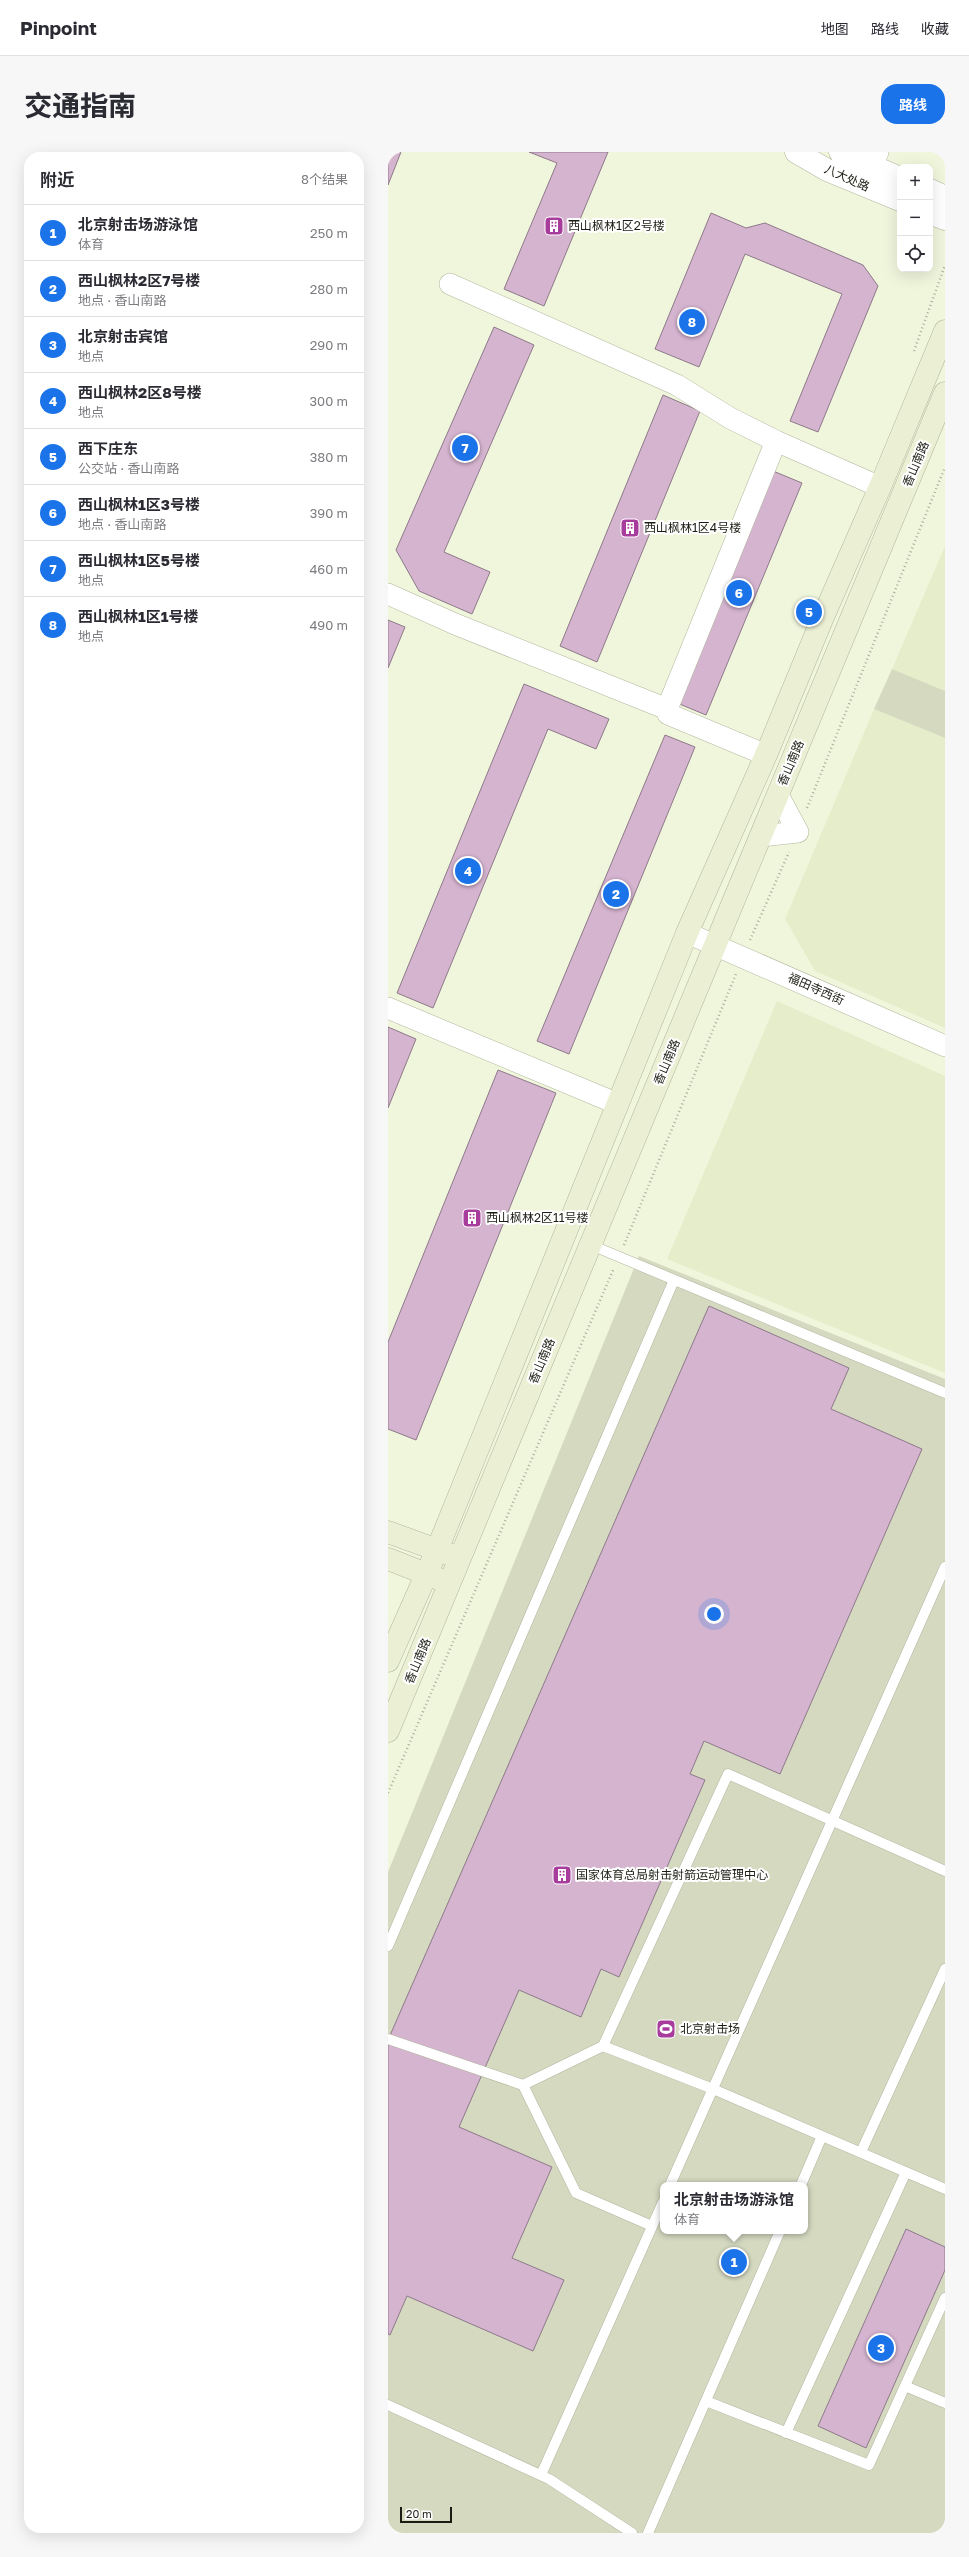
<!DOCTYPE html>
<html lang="zh">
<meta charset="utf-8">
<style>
body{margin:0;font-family:"Golos Text","Noto Sans SC",sans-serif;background:#f7f7f7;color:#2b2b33}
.controls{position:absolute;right:12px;top:12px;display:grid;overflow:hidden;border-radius:8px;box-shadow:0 4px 16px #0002}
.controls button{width:36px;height:36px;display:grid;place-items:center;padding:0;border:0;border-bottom:1px solid #e1e1e2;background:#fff;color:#2b2b33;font:20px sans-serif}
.scale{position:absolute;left:12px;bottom:10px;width:52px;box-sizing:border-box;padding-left:4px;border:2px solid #1b1d14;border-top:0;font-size:11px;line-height:14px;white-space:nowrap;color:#1b1d14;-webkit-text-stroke:3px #fff;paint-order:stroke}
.you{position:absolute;left:326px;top:1462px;width:14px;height:14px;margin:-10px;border:3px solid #fff;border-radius:50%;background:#1a73e8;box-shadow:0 0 0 6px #1a73e833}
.badge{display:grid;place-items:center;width:26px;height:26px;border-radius:50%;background:#1a73e8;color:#fff;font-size:13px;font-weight:700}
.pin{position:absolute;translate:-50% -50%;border:2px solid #fff;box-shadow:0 1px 4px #0006}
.popup{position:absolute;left:272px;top:2030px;width:148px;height:52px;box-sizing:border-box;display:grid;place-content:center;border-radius:8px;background:#fff;filter:drop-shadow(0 1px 3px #0005);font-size:13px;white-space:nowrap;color:#7c7c81}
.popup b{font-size:15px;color:#2b2b33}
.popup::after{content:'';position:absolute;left:50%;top:100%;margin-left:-8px;border:8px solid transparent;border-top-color:#fff}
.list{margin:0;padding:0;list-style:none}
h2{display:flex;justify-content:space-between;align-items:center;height:52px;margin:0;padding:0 16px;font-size:17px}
h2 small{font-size:13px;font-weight:400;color:#7c7c81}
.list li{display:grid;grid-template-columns:26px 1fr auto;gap:12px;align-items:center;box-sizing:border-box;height:56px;padding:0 16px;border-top:1px solid #e1e1e2}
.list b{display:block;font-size:15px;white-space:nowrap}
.list p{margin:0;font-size:13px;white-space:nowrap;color:#7c7c81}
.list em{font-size:13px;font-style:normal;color:#7c7c81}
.icon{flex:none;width:22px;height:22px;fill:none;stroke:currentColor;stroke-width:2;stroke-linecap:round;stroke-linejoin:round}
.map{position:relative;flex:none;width:557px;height:2381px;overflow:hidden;border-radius:16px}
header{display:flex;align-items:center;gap:24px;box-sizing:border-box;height:56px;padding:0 20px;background:#fff;border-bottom:1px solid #e1e1e2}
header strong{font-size:19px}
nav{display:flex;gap:22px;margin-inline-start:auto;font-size:14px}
.intro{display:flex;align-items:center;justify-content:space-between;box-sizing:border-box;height:96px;padding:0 24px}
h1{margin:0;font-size:28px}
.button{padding:10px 18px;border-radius:16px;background:#1a73e8;color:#fff;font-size:14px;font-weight:700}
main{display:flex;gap:24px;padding:0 24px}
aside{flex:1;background:#fff;border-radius:16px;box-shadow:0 4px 16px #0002}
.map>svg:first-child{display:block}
.built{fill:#e6edcb}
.green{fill:#d4d9c0;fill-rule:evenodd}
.building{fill:#d5b4d0;stroke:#8d7989}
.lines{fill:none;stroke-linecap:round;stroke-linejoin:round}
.service-casing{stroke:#b1b69d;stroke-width:11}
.minor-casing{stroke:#b1b69d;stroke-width:22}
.tertiary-casing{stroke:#b1b69d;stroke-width:23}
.secondary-casing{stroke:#b1b69d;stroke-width:23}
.path{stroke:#a9ae9a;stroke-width:2.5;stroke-dasharray:1 3;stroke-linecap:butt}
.service{stroke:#fff;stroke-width:10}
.minor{stroke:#fff;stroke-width:21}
.tertiary{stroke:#fff;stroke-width:22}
.secondary{stroke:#ebefd4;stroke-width:22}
.labels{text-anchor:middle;stroke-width:4;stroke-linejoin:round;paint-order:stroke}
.street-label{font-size:12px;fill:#1b1d14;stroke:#fff}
.poi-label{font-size:12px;fill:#1b1d14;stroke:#fff;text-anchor:start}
</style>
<header>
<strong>Pinpoint</strong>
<nav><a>地图</a><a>路线</a><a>收藏</a></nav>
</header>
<div class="intro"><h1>交通指南</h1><a class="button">路线</a></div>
<main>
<aside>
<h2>附近<small>8个结果</small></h2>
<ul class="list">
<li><span class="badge">1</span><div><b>北京射击场游泳馆</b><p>体育</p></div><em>250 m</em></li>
<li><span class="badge">2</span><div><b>西山枫林2区7号楼</b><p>地点 · 香山南路</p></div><em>280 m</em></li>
<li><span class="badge">3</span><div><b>北京射击宾馆</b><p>地点</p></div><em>290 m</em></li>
<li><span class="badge">4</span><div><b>西山枫林2区8号楼</b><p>地点</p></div><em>300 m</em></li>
<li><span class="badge">5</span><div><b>西下庄东</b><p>公交站 · 香山南路</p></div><em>380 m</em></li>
<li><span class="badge">6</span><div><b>西山枫林1区3号楼</b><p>地点 · 香山南路</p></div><em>390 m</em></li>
<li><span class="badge">7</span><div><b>西山枫林1区5号楼</b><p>地点</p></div><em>460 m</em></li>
<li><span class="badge">8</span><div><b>西山枫林1区1号楼</b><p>地点</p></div><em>490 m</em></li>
</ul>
</aside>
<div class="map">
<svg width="557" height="2381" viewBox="0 0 557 2381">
<rect width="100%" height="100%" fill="#f0f6dc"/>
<path class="built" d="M557 394V539L504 517Z
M486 557 557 586V876L427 819 397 767Z
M389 849 557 924V1221L279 1107Z"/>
<path class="green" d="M504 517 557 539V586L486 557Z
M251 1104 557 1227V2381H0V1720ZM275 2033H417V2079H275Z"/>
<path class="building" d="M0 0H13L0 33Z
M141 0H220L156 154 116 137 169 11Z
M323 61 358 76 377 71 475 113 490 134 430 280 402 269 454 142 357 102 311 215 267 197Z
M106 175 146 193 56 400 102 420 84 462 31 439 8 398Z
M275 243 312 259 209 510 172 494Z
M385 319 414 331 318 563 289 551Z
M0 468 17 475 0 516Z
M136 532 221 567 208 597 160 577 45 856 9 841Z
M277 583 307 595 181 902 149 889Z
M0 875 28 887 0 956Z
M110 918 168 941 28 1288 0 1277V1190Z
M321 1154 461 1216 443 1257 534 1297 392 1622 316 1589 302 1622 317 1628 231 1825 213 1817 193 1865 131 1838 71 1975 164 2015 124 2106 176 2128 145 2199 19 2144 2 2183 0 2182V1888Z
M518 2077 557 2095V2118L478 2296 430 2274Z"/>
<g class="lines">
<defs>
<path id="service" d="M203 1093 557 1241
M0 1794 286 1128
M0 1887 135 1933 215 1894 325 1937 557 2037
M215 1894 340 1622 557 1719
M135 1933 188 2041 264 2074
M473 2000 557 1817
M282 2033 557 1415
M413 2033 434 1984
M517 2234 557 2251
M318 2249 481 2313 557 2146
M0 2253 161 2327 244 2381
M398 2281 518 2020
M153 2323 275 2050
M260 2381 392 2079"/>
<path id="minor" d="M484 14 490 0
M62 132 289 233 342 266 388 289 492 335
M0 442 67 472 279 557 280 562 378 603
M279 557 388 289
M373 684 410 680 390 643
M299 781 557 894
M0 856 230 952"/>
<path id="tertiary" d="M408 0 439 18 512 48
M452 0 512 26
M542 38 557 45
M542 61 557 67"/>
<path id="secondary" d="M0 1380 63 1403
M0 1407 51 1427
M0 1509 49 1398 299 781 378 603 435 465 492 335 557 179
M0 1579 557 241"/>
</defs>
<use href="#service" class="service-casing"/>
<use href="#minor" class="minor-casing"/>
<use href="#tertiary" class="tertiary-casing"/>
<use href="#secondary" class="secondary-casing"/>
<path class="path" d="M526 199 557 113
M419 656 557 315
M362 788 401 700
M236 1093 348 822
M0 1641 226 1116"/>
<use href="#service" class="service"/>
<use href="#minor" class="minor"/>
<use href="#tertiary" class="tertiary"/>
<use href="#secondary" class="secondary"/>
</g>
<defs>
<symbol id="building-square" viewBox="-11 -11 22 22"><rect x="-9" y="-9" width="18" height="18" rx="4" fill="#a73c9d" stroke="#fff"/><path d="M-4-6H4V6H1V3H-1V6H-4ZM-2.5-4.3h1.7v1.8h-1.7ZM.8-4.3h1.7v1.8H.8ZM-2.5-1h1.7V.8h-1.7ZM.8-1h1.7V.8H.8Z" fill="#fff"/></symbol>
<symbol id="stadium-square" viewBox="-11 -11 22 22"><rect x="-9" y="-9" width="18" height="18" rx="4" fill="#a73c9d" stroke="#fff"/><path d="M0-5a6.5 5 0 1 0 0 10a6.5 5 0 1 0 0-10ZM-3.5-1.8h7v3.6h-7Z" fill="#fff"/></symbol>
</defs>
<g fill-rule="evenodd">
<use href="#building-square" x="155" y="63" width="22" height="22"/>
<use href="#building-square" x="231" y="365" width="22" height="22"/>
<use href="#building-square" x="73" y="1055" width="22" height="22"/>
<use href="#building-square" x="163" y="1712" width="22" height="22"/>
<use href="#stadium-square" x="267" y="1866" width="22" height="22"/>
</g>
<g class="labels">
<g class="street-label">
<text transform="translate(459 26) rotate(24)" y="4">八大处路</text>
<text transform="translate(528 312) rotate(-67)" y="4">香山南路</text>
<text transform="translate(403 611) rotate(-67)" y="4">香山南路</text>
<text transform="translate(428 837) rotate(24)" y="4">福田寺西街</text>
<text transform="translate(279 910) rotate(-67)" y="4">香山南路</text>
<text transform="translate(154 1209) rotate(-67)" y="4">香山南路</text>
<text transform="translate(30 1509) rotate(-67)" y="4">香山南路</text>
</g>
<g class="poi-label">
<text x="180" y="78">西山枫林1区2号楼</text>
<text x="256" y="380">西山枫林1区4号楼</text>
<text x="98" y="1070">西山枫林2区11号楼</text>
<text x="188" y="1727">国家体育总局射击射箭运动管理中心</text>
<text x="292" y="1881">北京射击场</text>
</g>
</g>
</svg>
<div class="controls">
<button>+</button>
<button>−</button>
<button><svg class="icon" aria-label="locate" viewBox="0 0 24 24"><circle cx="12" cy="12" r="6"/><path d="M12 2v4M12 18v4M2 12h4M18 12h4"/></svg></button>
</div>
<div class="scale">20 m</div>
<div class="you"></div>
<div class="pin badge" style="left:346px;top:2110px">1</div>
<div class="popup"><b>北京射击场游泳馆</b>体育</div>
<div class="pin badge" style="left:228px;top:742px">2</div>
<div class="pin badge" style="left:493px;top:2196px">3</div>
<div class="pin badge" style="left:80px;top:719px">4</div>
<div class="pin badge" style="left:421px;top:460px">5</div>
<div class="pin badge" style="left:351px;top:441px">6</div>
<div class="pin badge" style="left:77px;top:296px">7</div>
<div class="pin badge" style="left:304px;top:170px">8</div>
</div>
</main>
